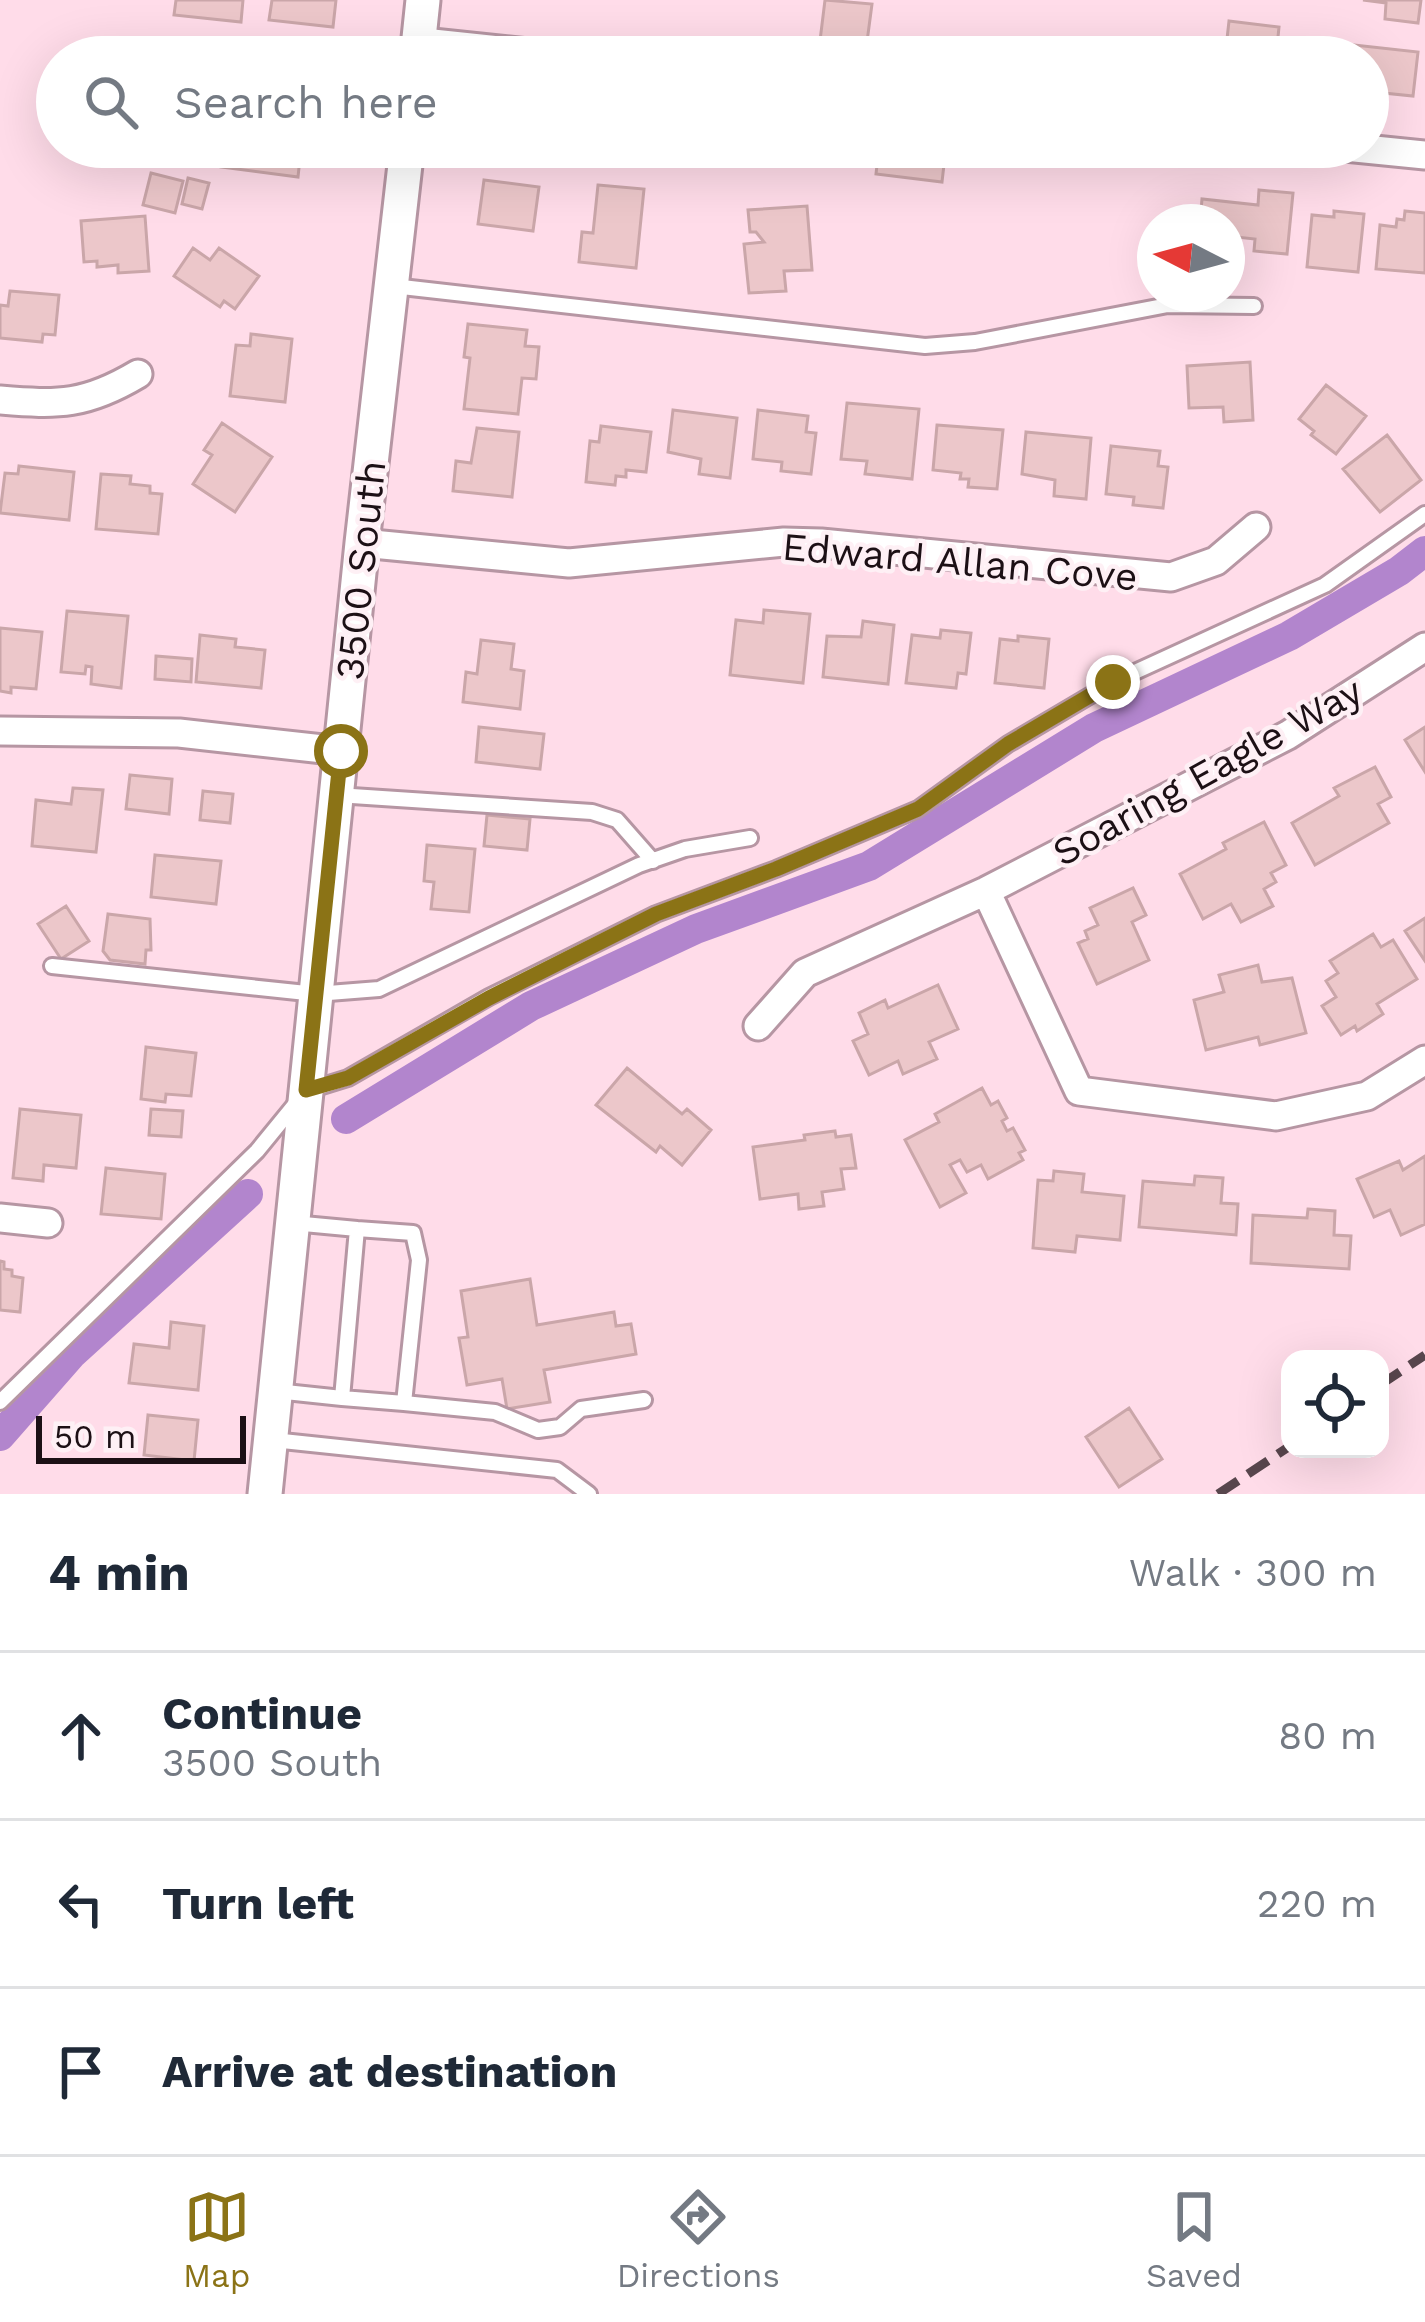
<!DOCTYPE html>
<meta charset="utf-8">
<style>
body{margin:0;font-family:"Work Sans",sans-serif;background:#f6f6f7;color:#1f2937}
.controls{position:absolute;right:36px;bottom:36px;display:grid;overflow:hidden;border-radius:24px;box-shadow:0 12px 48px #0002}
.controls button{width:108px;height:108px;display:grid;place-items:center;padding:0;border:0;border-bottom:3px solid #e0e1e3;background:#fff;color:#1f2937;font:60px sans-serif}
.compass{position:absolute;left:1137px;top:204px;width:108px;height:108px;border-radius:50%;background:#fff;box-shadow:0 12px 48px #0002;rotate:276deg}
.scale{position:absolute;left:36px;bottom:30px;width:210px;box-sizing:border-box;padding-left:12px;border:6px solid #1c1015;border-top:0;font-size:33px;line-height:42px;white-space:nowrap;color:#1c1015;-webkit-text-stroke:9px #fef0f5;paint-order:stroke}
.stop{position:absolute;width:36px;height:36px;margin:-27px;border:9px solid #8b7316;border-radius:50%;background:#fff}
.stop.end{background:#8b7316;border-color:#fff;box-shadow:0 3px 12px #0008}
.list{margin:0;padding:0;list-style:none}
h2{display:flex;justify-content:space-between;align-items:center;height:156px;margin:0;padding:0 48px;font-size:51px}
h2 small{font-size:39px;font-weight:400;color:#747a83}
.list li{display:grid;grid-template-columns:78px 1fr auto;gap:36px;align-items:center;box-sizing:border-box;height:168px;padding:0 48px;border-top:3px solid #e0e1e3}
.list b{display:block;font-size:45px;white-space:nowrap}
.list p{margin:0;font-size:39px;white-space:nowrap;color:#747a83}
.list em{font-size:39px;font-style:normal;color:#747a83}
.icon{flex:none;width:66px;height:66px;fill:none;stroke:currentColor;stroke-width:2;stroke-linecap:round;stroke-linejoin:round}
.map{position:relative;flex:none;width:1425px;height:1494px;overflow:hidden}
.search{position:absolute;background:#fff;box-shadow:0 12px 48px #0002;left:36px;right:36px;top:36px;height:132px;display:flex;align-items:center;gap:30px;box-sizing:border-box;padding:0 42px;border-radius:66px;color:#747a83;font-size:45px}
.sheet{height:660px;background:#fff}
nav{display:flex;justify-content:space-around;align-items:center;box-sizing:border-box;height:168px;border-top:3px solid #e0e1e3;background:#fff;font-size:33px;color:#747a83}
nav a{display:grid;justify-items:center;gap:6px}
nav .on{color:#8b7316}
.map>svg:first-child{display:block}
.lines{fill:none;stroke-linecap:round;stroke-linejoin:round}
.canal{stroke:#b285cd;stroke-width:30}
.building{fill:#ecc7ca;stroke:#caa6a9;stroke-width:3}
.service-casing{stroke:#b696a3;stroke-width:20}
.minor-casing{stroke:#b696a3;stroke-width:33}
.tertiary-casing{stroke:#b696a3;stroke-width:39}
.service{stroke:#fff;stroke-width:14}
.minor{stroke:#fff;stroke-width:27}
.tertiary{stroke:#fff;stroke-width:33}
.rail{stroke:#58464d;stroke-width:9;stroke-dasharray:24 12;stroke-linecap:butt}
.route{stroke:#8b7316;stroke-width:15}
.labels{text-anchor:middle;stroke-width:9;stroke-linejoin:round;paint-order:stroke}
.street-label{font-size:39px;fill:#1c1015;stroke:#fef0f5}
</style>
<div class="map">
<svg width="1425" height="1494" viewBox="0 0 1425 1494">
<rect width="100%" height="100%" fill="#ffdce9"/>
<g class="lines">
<path class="canal" d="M346 1119 531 1006 696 929 869 866 1094 728 1289 636 1399 571 1425 551
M0 1436 71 1355 248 1194"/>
</g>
<path class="building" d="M176 0H243L241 22 174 15Z
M272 0H336L333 27 269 20Z
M825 0 872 4 865 57H818Z
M1363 0H1421L1418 23 1385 19 1386 3Z
M1229 21 1279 27 1276 57H1225Z
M1309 40 1418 52 1413 96 1383 93 1382 103 1368 101V57H1307Z
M224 147 301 149 298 177 221 167Z
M482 147H589L588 160Z
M879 147H946L942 182 876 174Z
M151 173 183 181 175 213 143 205Z
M188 178 209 183 202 209 182 204Z
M484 180 539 187 533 231 478 224Z
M598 185 644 189 636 268 579 262 582 232 593 233Z
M1259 190 1293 193 1287 254 1254 251 1255 239 1227 236V222H1200L1202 199 1258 205Z
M807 206 812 270 784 271 786 291 749 293 744 244 764 242 756 232H750L748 210Z
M1334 211 1364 214 1358 272 1307 267 1312 215 1334 217Z
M1405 211 1425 213V273L1376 269 1380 225 1396 227 1397 219 1404 220Z
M145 216 149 271 118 273V265L97 267V261L84 262 81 221Z
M193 248 210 260 219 248 259 276 235 309 224 301 220 307 174 276Z
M10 291 59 295 55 335 43 334 42 342 0 338V305L8 306Z
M468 324 527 330 525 346 539 347 536 379 522 378 518 414 464 409 470 358 464 357Z
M251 334 292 339 285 402 230 396 236 345 250 346Z
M1250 362 1253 420 1224 422 1223 407 1189 408 1187 366Z
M1326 385 1366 416 1336 454 1311 435 1314 431 1299 419Z
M847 403 919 409 912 479 865 474 867 461 841 459Z
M673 410 737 418 730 478 699 474 701 459 668 452Z
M758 410 808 416 806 432 816 433 811 474 781 471 782 462 753 459Z
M222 423 272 457 235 512 193 484 212 455 204 450Z
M937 425 1003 430 997 489 968 487 969 479H960L961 473 933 470Z
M601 426 651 432 646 472 626 470V477L616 476 615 485 586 482 590 441 599 442Z
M477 428 519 432 512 497 453 491 456 461 471 463Z
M1026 432 1091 438 1086 499 1054 496 1055 480 1022 474Z
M1387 435 1421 480 1380 512 1343 469Z
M1111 446 1160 451 1158 466 1168 467 1163 508 1133 505 1134 497 1106 494Z
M19 466 74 472 69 520 0 513 5 473 18 474Z
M101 474 131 476 130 484 150 486V493L162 494 158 534 96 529Z
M764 610 810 614 803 683 730 675 736 620 763 623Z
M67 611 128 616 121 688 91 684 92 667 86 666 85 674 61 672Z
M863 621 894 625 888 684 823 677 827 636 861 637Z
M0 628 42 632 36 689 11 687V693L0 691Z
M941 630 971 633 966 674 958 673 956 688 906 683 912 635 940 638Z
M200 635 236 639 235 647 265 650 261 688 196 682Z
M1018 636 1049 639 1044 688 995 683 1000 639 1018 641Z
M481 640 514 644 511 669 524 671 520 709 463 702 466 672 477 674Z
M156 656 192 659 191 682 155 679Z
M479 727 544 734 540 769 476 762Z
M1425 727V772L1405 740Z
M1375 767 1391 797 1378 804 1389 823 1315 865 1292 823 1339 796 1334 788Z
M130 775 172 779 169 814 126 809Z
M73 788 103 790 96 852 32 846 36 800 71 804Z
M203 791 233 794 230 823 200 820Z
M487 815 530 819 527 850 484 846Z
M1264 822 1286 865 1271 873 1276 882 1264 889 1273 906 1241 922 1231 904 1203 919 1180 874 1226 849 1223 843Z
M427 845 475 849 469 912 431 909 434 882 424 881Z
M155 855 221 861 216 904 151 897Z
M1133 888 1146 915 1132 922 1149 960 1097 984 1078 943 1088 939 1085 931 1098 925 1090 908Z
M66 906 89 941 61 959 38 924Z
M108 914 150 919 151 950H146L145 964 110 960 103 951Z
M1425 918V961L1405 931Z
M1373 934 1381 947 1393 940 1417 979 1377 1004 1383 1014 1357 1031 1355 1026 1341 1035 1322 1006 1336 997 1326 981 1338 973 1330 961Z
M1258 965 1262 982 1292 978 1306 1033 1260 1045 1258 1037 1206 1050 1194 1000 1224 992 1219 975Z
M938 985 958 1029 929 1042 937 1059 903 1074 898 1061 869 1075 853 1041 868 1034 859 1013 885 1000 888 1008Z
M146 1047 196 1053 191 1096 166 1094 165 1102 141 1099Z
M627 1068 682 1114 687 1109 711 1130 682 1165 660 1146 656 1152 596 1105Z
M982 1088 991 1105 998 1101 1007 1118 1002 1121 1007 1131 1013 1128 1025 1150 1019 1153 1023 1160 988 1179 981 1165 967 1172 960 1160 950 1165 966 1193 940 1207 905 1140 939 1122 935 1114Z
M20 1109 81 1115 76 1168 44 1165 43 1181 13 1178Z
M151 1109 183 1111 181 1137 149 1135Z
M835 1131 836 1137 851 1135 856 1168 841 1169 844 1189 822 1192 824 1206 799 1209 798 1194 760 1199 753 1147 805 1140 804 1135Z
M1425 1156V1224L1401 1235 1390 1210 1374 1217 1357 1179 1399 1161 1403 1170Z
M106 1168 165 1174 161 1219 101 1214Z
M1054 1171 1084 1174 1082 1192 1124 1196 1120 1240 1077 1236 1075 1252 1033 1248 1038 1180 1053 1181Z
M1195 1176 1223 1178 1221 1203 1238 1204 1236 1235 1139 1227 1143 1181 1194 1185Z
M1308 1209 1335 1211 1334 1235 1351 1236 1349 1269 1251 1263 1253 1215 1307 1218Z
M0 1261 4 1262V1269L12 1270V1276L23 1278 20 1312 0 1310Z
M530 1279 537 1325 614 1312 616 1326 631 1324 636 1354 544 1370 550 1402 507 1409 502 1379 467 1385 459 1338 468 1337 461 1291Z
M171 1322 204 1326 198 1390 129 1383 134 1344 169 1348Z
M1129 1408 1162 1459 1119 1487 1086 1437Z
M148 1415 198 1420 194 1461 144 1455Z"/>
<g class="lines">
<defs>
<path id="service" d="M419 35 629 57
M393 286 925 346 975 342 1168 305 1254 306
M337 795 592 812 617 820 653 861
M52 966 316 994 379 989 639 865 685 849 750 838
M276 1391 342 1398 357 1229 293 1223
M342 1398 404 1403 419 1260 413 1233 357 1229
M0 1402 257 1151 306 1091 348 1078 489 997 656 914 776 869 918 809 1008 744 1113 682 1325 585 1425 514
M404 1403 495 1412 538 1430 560 1427 581 1409 644 1400
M273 1440 557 1470 589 1494"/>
<path id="minor" d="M1345 147 1425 155
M0 400C59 405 86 405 138 374
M362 543 569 563 784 542 821 543 1171 577 1216 561 1256 527
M0 731 179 733 341 751
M986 891 1079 1091 1276 1116 1367 1096 1425 1060
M758 1026 805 973 986 891 1288 735 1425 647
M0 1218 48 1223"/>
<path id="tertiary" d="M417 57 423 0
M265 1494 362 543 407 147"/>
</defs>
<use href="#service" class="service-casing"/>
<use href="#minor" class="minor-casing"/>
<use href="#tertiary" class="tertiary-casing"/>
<use href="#service" class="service"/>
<use href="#minor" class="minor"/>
<use href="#tertiary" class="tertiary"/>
<path class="rail" d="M1380 1385 1425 1355
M1218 1494 1290 1446"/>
</g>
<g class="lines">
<path class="route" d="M341 751 306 1090 348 1078 489 998 656 914 776 869 918 809 1008 744 1113 682"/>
</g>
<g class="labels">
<g class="street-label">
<text transform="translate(960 561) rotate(5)" y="14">Edward Allan Cove</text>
<text transform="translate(360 570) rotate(-84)" y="14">3500 South</text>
<text transform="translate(1207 771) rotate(-29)" y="14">Soaring Eagle Way</text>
</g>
</g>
</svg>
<div class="controls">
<button><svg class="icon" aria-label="locate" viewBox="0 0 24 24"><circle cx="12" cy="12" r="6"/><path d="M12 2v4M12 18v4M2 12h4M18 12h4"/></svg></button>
</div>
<svg class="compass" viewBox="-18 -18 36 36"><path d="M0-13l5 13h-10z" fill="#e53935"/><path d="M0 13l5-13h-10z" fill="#747a83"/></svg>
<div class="scale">50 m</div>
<div class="stop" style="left:341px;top:751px"></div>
<div class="stop end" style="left:1113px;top:682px"></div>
<div class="search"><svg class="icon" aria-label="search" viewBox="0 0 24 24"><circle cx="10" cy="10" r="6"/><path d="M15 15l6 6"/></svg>Search here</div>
</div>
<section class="sheet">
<h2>4 min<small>Walk · 300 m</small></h2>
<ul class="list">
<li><svg class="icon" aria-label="ahead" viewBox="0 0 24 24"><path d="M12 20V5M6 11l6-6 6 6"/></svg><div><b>Continue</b><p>3500 South</p></div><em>80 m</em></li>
<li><svg class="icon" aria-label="left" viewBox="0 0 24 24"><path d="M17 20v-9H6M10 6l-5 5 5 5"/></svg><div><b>Turn left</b></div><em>220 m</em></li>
<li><svg class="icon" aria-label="arrive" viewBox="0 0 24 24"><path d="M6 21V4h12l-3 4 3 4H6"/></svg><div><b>Arrive at destination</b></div></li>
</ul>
</section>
<nav>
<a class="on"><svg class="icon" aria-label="map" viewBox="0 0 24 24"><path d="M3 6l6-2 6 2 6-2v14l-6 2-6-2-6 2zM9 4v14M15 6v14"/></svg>Map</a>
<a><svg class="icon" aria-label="directions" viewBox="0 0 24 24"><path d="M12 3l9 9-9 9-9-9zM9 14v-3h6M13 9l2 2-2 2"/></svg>Directions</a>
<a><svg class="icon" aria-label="saved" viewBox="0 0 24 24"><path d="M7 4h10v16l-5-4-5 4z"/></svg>Saved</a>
</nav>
